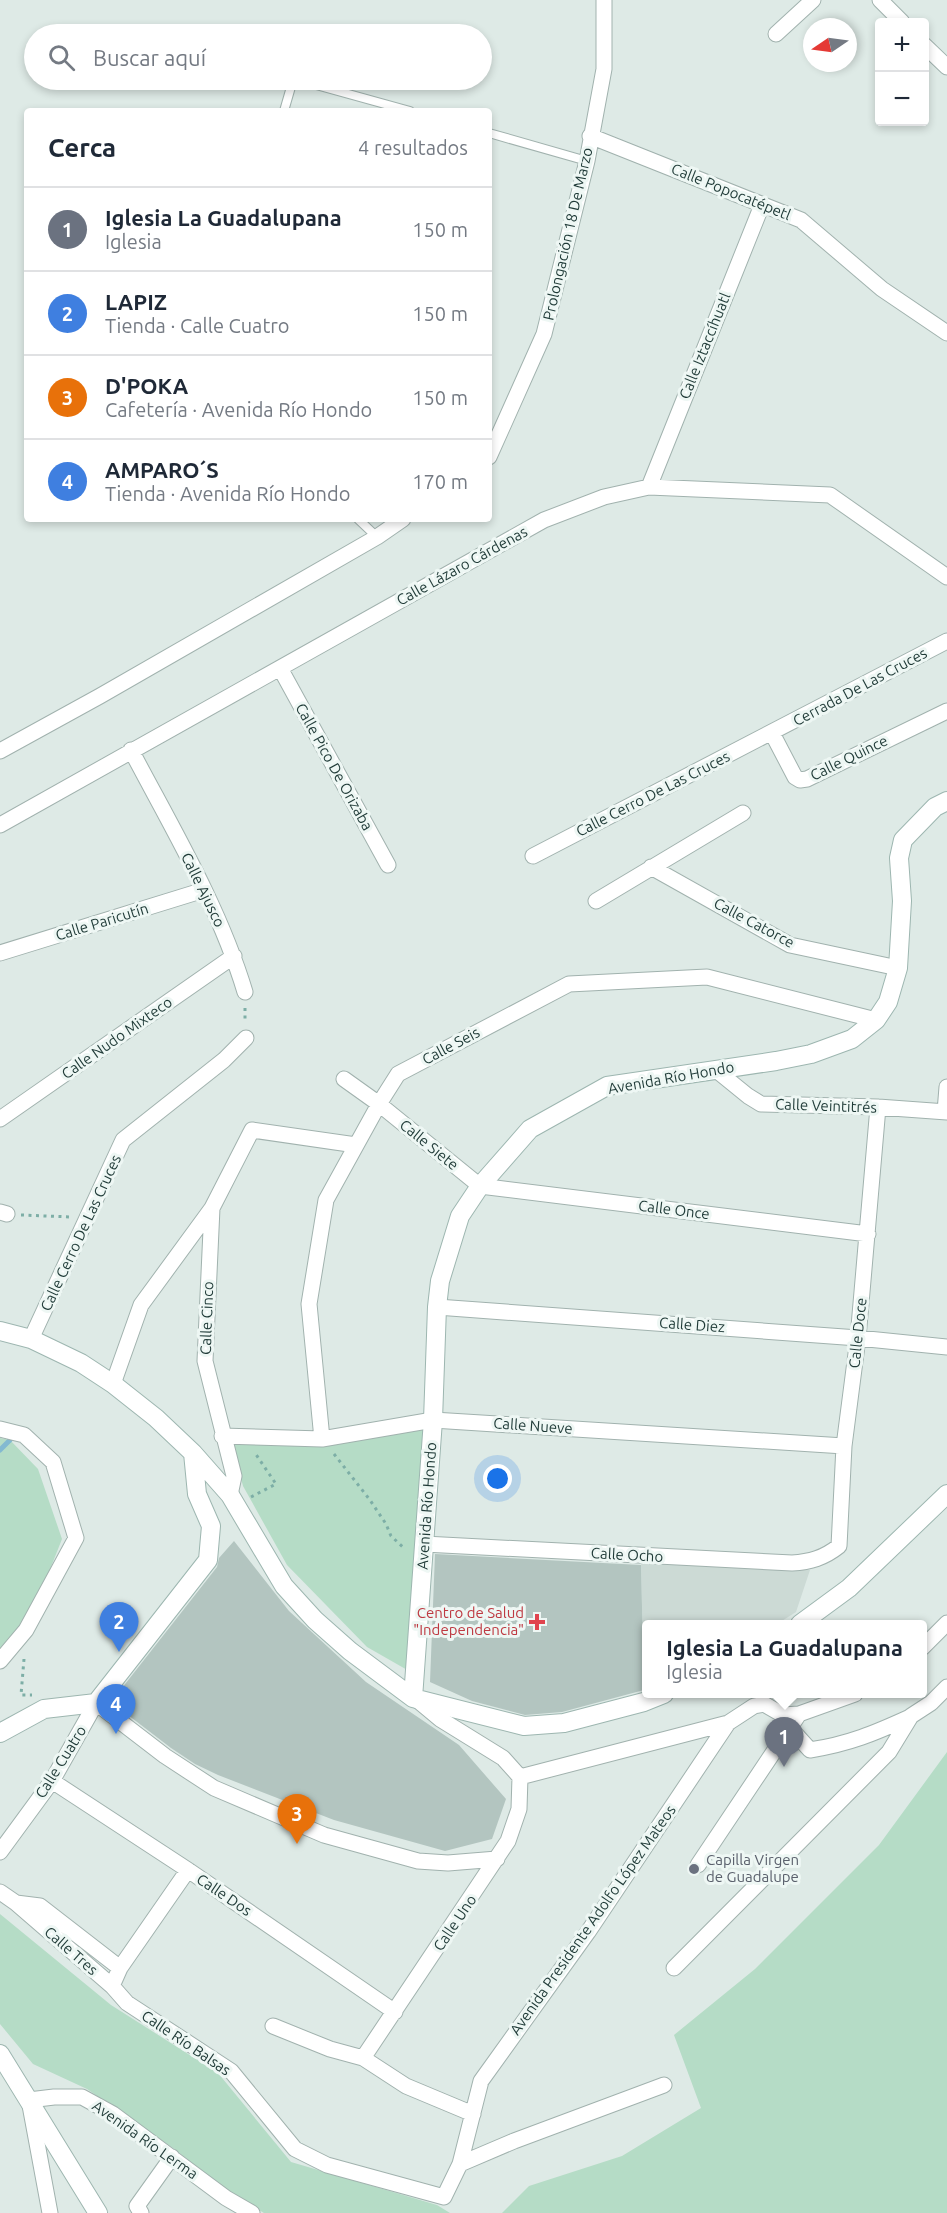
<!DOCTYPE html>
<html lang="es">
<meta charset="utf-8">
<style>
body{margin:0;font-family:Ubuntu,sans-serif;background:#f2f2f3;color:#1f2937}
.controls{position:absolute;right:18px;top:18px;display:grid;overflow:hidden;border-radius:6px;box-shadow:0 3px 9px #0003}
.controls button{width:54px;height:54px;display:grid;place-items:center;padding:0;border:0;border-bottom:2px solid #e0e1e3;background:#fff;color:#1f2937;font:30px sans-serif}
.compass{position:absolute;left:803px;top:18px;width:54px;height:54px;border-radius:50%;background:#fff;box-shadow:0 3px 9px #0003;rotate:257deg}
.you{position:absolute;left:498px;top:1479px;width:21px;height:21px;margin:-15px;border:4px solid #fff;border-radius:50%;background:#1a73e8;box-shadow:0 0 0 9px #1a73e833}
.badge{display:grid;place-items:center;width:39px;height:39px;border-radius:50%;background:#7c3aed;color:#fff;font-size:20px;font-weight:700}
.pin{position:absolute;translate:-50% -50px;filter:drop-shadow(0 2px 3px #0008)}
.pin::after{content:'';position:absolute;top:32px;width:21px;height:18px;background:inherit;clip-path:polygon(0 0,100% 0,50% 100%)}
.popup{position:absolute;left:642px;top:1620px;width:285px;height:78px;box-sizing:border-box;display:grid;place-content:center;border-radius:6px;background:#fff;filter:drop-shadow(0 2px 4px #0005);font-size:20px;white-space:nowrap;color:#747a83}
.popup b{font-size:22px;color:#1f2937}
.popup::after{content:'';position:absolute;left:50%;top:100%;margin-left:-12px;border:12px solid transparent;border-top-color:#fff}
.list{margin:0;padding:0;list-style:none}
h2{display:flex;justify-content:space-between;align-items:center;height:78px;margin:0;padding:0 24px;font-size:26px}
h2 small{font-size:20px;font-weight:400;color:#747a83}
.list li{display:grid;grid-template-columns:39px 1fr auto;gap:18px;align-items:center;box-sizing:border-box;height:84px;padding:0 24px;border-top:2px solid #e0e1e3}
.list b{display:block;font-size:22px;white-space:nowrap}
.list p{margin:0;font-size:20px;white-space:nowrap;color:#747a83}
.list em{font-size:20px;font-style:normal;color:#747a83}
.icon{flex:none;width:33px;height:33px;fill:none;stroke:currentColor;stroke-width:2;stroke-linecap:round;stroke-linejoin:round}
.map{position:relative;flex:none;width:947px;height:2213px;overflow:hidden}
.search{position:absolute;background:#fff;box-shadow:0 3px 9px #0003;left:24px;top:24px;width:468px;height:66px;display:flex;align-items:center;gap:15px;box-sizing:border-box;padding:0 21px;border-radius:33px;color:#747a83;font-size:22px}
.panel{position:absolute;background:#fff;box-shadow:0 3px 9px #0003;left:24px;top:108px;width:468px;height:414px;border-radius:6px}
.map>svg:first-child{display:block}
.built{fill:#ccdad5}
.green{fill:#b5dcc6}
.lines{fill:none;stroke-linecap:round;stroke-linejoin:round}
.stream{stroke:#83b9d1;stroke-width:5}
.building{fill:#b3c5c0}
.lane-casing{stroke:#a1b2ae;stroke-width:10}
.street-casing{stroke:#a1b2ae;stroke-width:17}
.secondary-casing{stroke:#9db6b0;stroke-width:20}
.path{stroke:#7daea6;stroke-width:3;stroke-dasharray:3 4.5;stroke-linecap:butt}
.lane{stroke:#fff;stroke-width:8}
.street{stroke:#fff;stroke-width:15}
.secondary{stroke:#fff;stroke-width:18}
.health-dot{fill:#e0444e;stroke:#eef7f4;stroke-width:2}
.worship-dot{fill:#6b7280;stroke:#eef7f4;stroke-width:2}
.labels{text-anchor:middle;stroke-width:6;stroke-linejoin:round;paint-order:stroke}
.street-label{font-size:15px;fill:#1f3a37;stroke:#eef7f4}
.health-label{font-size:15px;fill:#be3a42;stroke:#eef7f4;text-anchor:end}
.worship-label{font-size:15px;fill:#5b616d;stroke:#eef7f4;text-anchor:start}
</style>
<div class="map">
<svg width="947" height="2213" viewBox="0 0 947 2213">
<rect width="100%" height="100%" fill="#deeae6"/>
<path class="built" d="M641 1562 810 1570 796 1612 777 1624H646V1690L644 1691Z"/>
<path class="green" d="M426 1428 416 1675 367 1647 287 1565 243 1486 232 1444 326 1445Z
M0 1438 10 1440 38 1469 62 1539 26 1630 0 1661Z
M947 1752V2213H502L529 2186 622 2156 701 2108 674 2035 755 1969 879 1845Z
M0 1914 111 2005 218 2073 291 2162 437 2205 450 2213H264L228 2191 173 2148 87 2089 33 2064 0 2024Z"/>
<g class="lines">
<path class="stream" d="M0 1450 10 1440"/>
</g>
<path class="building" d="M234 1541 289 1611 366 1682 459 1745 506 1799 492 1839 445 1851 334 1820 218 1775 195 1764 171 1748 111 1702 217 1567 219 1558Z
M435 1554 641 1565 644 1690 562 1712 525 1715 472 1701 430 1682Z"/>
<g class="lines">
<defs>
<path id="lane" d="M298 80 410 111
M284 111 293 80
M489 133 587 161
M358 519 377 537"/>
<path id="street" d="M880 0 902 22
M776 34 813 0
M924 45 947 67
M590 136 801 220 882 289 947 333
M489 457 544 334 587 161 604 69V0
M649 487 762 205
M280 668 388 865
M772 733 795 777 800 780 807 779 947 711
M131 750C172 828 219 906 245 992
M0 751 100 696 377 537 403 519
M0 825 544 520 604 497 649 487 830 495 947 577
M533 856 947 641
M651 867 790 945 898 968
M596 901 743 813
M0 953 204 890
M716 1070 748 1096 761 1104 878 1107 947 1112
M344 1079 379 1104 480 1186 868 1234
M945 1112 947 1087
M0 1119 234 956
M212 1208 205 1361 234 1476 230 1495
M0 1212 7 1214
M437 1307 858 1338 947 1347
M31 1339 123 1140 224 1060 246 1038
M113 1384 141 1305 212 1208 252 1130 356 1145
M0 1429 24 1435 53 1462 76 1538 26 1630 0 1661
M222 1436 322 1439 433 1420 844 1446
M322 1439 309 1304 326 1200 379 1104 398 1074 569 984 707 977 876 1020
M424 1544 792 1563C810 1562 824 1558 839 1546L844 1446 858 1338 878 1107
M922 1648 947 1623
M416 1699 440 1719 503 1758 520 1777 728 1723
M791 1729 810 1750C849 1744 875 1733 910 1717
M52 1781 188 1870 395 2012
M0 1852 52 1781 96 1703 165 1756 214 1788 324 1835 418 1861 448 1863 497 1859
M698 1865 799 1714 855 1694
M0 1892 16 1903 112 1986 127 2003 231 2071 295 2149 327 2165 444 2197 460 2164 481 2081 588 1932 728 1723 754 1706 764 1704 783 1715 799 1714
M16 1903 40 1906 120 1968
M674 1968 889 1752 911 1716 931 1703 947 1687
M112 1986 120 1968 188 1870
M273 2026 330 2049 363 2058 406 2086 473 2114
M363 2058 508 1841 519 1809 520 1777
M460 2164 514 2141 664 2085
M50 2213 29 2100 54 2097H82L113 2114 226 2198 252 2213
M141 2213 137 2206 172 2157"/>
<path id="secondary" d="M0 1331 31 1339 81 1363 113 1384 156 1418 193 1453 230 1495 284 1586 315 1620 350 1651 413 1698 524 1726 564 1723 644 1702 664 1694
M800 1624 849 1588 947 1494
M413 1698 433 1420 437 1307 440 1281 460 1216 480 1186 530 1129 607 1086 776 1061 811 1054 852 1039 876 1020 888 1002 898 968 902 901 899 858 903 840 935 807 947 801
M0 1733 44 1709 96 1703 208 1560 211 1526 197 1494 193 1453
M0 2054 98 2213"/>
</defs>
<use href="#lane" class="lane-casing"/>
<use href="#street" class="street-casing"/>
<use href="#secondary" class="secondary-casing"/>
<path class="path" d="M245 1008V1023
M21 1215 72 1217
M334 1454 370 1500 386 1524 391 1536 405 1549
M251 1497 276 1484 255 1453
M24 1659 21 1695H32"/>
<use href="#lane" class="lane"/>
<use href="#street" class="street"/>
<use href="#secondary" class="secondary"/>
</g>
<path class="health-dot" d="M534 1613h6v6h6v6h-6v6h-6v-6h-6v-6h6z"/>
<circle class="worship-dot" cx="694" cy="1869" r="6"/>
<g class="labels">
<g class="street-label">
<text transform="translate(731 192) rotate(22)" y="5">Calle Popocatépetl</text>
<text transform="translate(568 234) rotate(-77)" y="5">Prolongación 18 De Marzo</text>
<text transform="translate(705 346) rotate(-68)" y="5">Calle Iztaccíhuatl</text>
<text transform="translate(462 566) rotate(-29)" y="5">Calle Lázaro Cárdenas</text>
<text transform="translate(860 687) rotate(-28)" y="5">Cerrada De Las Cruces</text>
<text transform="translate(849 758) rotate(-26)" y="5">Calle Quince</text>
<text transform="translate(334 767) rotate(61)" y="5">Calle Pico De Orizaba</text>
<text transform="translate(653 794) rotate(-27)" y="5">Calle Cerro De Las Cruces</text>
<text transform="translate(203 890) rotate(64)" y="5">Calle Ajusco</text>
<text transform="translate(102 922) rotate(-17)" y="5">Calle Paricutín</text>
<text transform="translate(754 923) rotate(28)" y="5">Calle Catorce</text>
<text transform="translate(117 1038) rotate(-35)" y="5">Calle Nudo Mixteco</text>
<text transform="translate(451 1046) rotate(-28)" y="5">Calle Seis</text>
<text transform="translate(671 1078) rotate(-10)" y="5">Avenida Río Hondo</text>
<text transform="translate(826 1106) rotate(2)" y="5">Calle Veintitrés</text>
<text transform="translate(429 1145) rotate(39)" y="5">Calle Siete</text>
<text transform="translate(674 1210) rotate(7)" y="5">Calle Once</text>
<text transform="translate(81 1233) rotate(-65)" y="5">Calle Cerro De Las Cruces</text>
<text transform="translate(207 1318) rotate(-88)" y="5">Calle Cinco</text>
<text transform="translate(692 1325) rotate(4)" y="5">Calle Diez</text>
<text transform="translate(858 1333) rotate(-84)" y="5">Calle Doce</text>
<text transform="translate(533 1426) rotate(4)" y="5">Calle Nueve</text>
<text transform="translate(427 1506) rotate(-86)" y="5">Avenida Río Hondo</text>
<text transform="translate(627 1555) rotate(3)" y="5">Calle Ocho</text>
<text transform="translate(61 1762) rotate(-58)" y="5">Calle Cuatro</text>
<text transform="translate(224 1895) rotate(34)" y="5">Calle Dos</text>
<text transform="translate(593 1920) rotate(-55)" y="5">Avenida Presidente Adolfo López Mateos</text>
<text transform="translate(455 1923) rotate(-56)" y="5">Calle Uno</text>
<text transform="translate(71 1951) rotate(41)" y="5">Calle Tres</text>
<text transform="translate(186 2043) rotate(34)" y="5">Calle Río Balsas</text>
<text transform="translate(145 2140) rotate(35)" y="5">Avenida Río Lerma</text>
</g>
<g class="health-label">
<text x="524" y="1618">Centro de Salud<tspan x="524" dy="17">"Independencia"</tspan></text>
</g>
<g class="worship-label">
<text x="706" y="1865">Capilla Virgen<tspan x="706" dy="17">de Guadalupe</tspan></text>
</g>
</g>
</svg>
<div class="controls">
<button>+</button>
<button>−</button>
</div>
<svg class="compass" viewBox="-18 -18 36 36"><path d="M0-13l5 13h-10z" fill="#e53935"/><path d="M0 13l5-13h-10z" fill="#747a83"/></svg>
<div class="you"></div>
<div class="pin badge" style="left:784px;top:1767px;background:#6b7280">1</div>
<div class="popup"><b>Iglesia La Guadalupana</b>Iglesia</div>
<div class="pin badge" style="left:119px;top:1652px;background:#3f7fe0">2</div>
<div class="pin badge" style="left:297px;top:1844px;background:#e8710a">3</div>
<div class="pin badge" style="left:116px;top:1734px;background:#3f7fe0">4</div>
<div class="search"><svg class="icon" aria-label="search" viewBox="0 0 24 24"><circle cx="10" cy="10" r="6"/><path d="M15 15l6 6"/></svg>Buscar aquí</div>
<section class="panel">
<h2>Cerca<small>4 resultados</small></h2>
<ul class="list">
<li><span class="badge" style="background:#6b7280">1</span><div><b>Iglesia La Guadalupana</b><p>Iglesia</p></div><em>150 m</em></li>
<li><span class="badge" style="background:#3f7fe0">2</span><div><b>LAPIZ</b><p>Tienda · Calle Cuatro</p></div><em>150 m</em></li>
<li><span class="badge" style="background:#e8710a">3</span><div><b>D'POKA</b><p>Cafetería · Avenida Río Hondo</p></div><em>150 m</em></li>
<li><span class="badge" style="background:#3f7fe0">4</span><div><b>AMPARO´S</b><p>Tienda · Avenida Río Hondo</p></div><em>170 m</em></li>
</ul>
</section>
</div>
